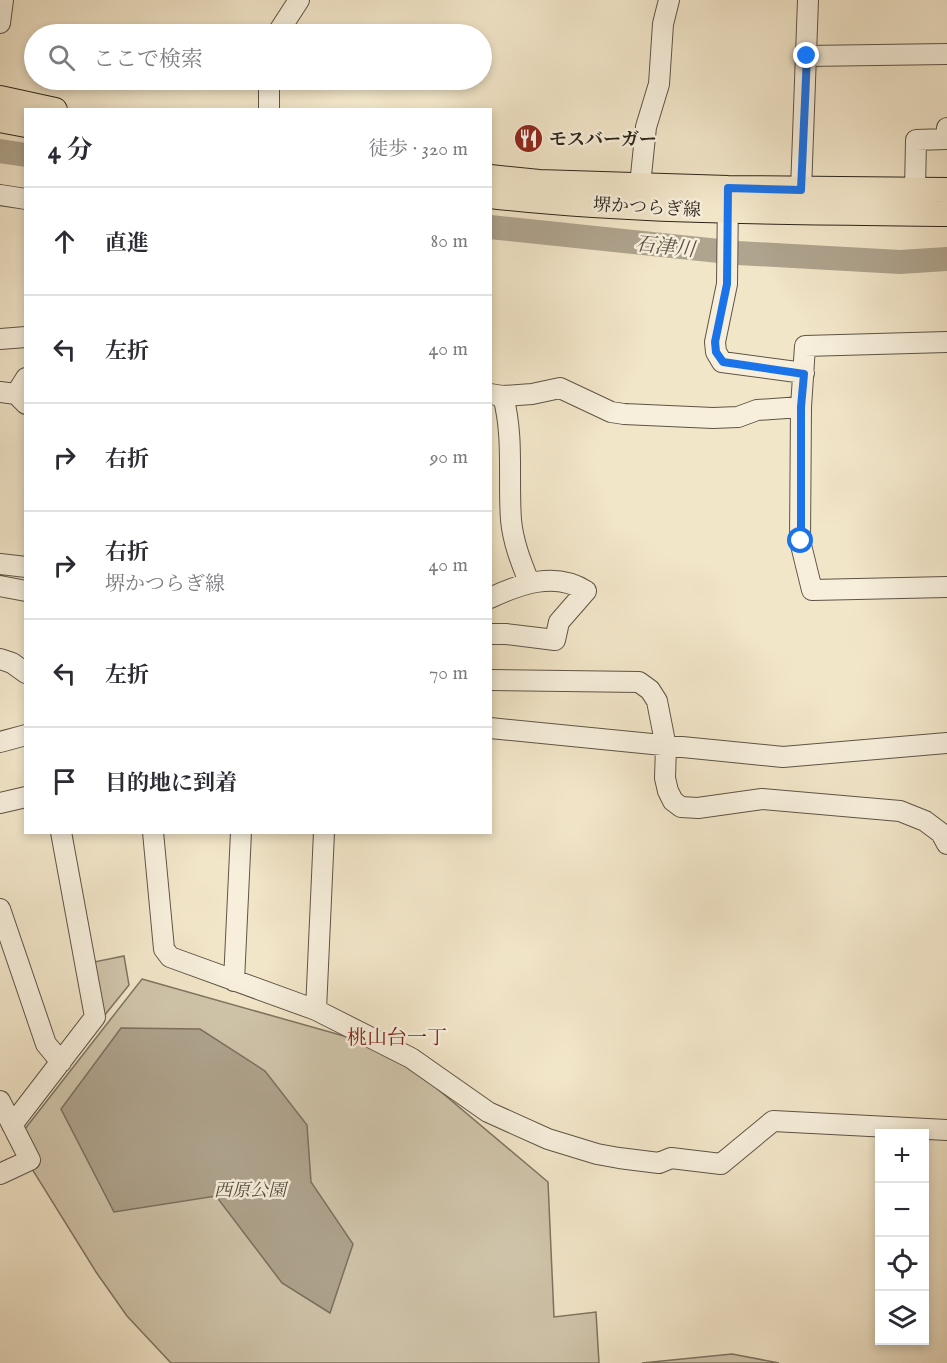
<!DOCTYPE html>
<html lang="ja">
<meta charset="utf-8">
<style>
body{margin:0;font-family:"IM FELL English","Noto Serif JP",serif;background:#f7f7f7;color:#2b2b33}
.controls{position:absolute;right:18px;bottom:18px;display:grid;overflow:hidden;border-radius:0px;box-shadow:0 3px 9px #0003}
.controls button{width:54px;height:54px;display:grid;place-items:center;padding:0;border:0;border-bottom:2px solid #e1e1e2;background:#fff;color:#2b2b33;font:30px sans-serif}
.stop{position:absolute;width:18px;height:18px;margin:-14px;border:4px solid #1a73e8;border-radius:50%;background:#fff}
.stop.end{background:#1a73e8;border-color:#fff;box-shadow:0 2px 6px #0008}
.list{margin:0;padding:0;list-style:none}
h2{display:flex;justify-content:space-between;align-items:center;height:78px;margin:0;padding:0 24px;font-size:26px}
h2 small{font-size:20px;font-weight:400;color:#7c7c81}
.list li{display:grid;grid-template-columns:39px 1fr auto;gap:18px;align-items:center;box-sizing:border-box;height:108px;padding:0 24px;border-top:2px solid #e1e1e2}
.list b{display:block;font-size:22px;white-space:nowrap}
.list p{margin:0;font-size:20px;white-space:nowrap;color:#7c7c81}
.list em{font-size:20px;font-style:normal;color:#7c7c81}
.icon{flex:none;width:33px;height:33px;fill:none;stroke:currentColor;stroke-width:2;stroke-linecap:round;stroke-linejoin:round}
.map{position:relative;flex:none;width:947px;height:1363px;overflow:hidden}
.search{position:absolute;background:#fff;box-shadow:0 3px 9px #0003;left:24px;top:24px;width:468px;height:66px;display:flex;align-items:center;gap:15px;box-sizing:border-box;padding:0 21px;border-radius:33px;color:#7c7c81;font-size:22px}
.panel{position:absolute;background:#fff;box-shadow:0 3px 9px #0003;left:24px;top:108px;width:468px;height:726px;border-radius:0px}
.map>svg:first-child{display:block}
.green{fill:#d0c5ab;stroke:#7e7462;stroke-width:1.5}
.water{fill:#afa48e;stroke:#7b7160;stroke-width:1.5}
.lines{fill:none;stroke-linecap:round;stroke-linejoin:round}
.river{stroke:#afa48e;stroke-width:24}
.minor-casing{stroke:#5e5446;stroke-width:22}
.major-casing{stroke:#2c241a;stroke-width:26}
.minor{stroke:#f7efdc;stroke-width:20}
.major{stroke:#f2e6c9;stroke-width:24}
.route{stroke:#1a73e8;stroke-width:8}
.labels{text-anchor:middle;stroke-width:5;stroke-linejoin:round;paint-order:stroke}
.poi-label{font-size:18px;font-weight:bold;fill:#2c241a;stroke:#f7efdc;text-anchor:start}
.street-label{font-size:18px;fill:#2c241a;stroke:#f7efdc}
.park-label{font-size:18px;font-style:italic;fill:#554c3e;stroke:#f7efdc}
.water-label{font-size:20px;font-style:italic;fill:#5a5143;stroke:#f7efdc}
.neighbourhood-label{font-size:20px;fill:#7a1f14;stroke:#f7efdc}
</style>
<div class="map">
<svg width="947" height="1363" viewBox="0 0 947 1363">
<rect width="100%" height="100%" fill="#f2e6c9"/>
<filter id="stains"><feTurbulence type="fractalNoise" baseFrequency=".00333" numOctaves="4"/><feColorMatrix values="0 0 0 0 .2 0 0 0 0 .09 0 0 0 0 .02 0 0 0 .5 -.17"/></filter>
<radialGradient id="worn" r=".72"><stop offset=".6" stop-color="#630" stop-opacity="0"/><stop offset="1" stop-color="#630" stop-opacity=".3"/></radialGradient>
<path class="green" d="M124 956 129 985 104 1016 94 962Z
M142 979 390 1049 548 1182 554 1317 596 1312 599 1363H171L127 1316 96 1272 32 1169 21 1134Z
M732 1354 779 1363H642Z"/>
<path class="water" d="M121 1028 200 1029 265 1071 307 1125 311 1182 353 1244 330 1313 282 1283 216 1196 114 1212 61 1109Z"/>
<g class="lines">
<path class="river" d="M0 151 26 155
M490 227 738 253 900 262 947 259"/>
<defs>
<path id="minor" d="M0 23 3 0
M277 34 299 0
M807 56 947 54
M269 110V80
M640 185 646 127 659 84 663 24 669 0
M801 190 808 0
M915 190 916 140 946 139 947 128
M0 195 26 199
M728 197 727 284 715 342 716 352 722 362 804 373
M0 339 26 337
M947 342 805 346 801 407 800 541 812 590 947 587
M0 392 16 394 26 404
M16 394 26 378
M490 394 503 396 532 394 560 388 611 412 624 414 713 418 738 417 757 410 801 407
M503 396C514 437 508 478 511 520 513 542 521 562 529 582
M0 564 26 567
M0 586 26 591
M490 598C520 584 555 571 586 591L559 622 555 640 506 634H490
M0 659 12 663 26 673
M490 680 639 682 650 690 657 701 666 747 665 778 668 791 673 801 681 807 698 808 762 799 900 811 925 821 941 833 947 844
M490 728 783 757 947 743
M0 742 26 735
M0 803 26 797
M153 832 164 949 170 957 316 1010 411 1058 488 1112 548 1139 597 1154 619 1158 659 1163 671 1158 721 1164 773 1121 947 1130
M0 909 46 1044 61 1062
M234 981 241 832
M316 1010 324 832
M0 1101 30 1160 0 1174
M12 1125 95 1017 61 832"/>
<path id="major" d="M0 98 55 110
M0 120 26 125
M490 177 539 182 728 188 947 190
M490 196C642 213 795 212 947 214"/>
</defs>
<use href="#minor" class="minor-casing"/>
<use href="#major" class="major-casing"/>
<use href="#minor" class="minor"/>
<use href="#major" class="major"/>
</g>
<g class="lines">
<path class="route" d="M801 541V407L804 374 723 362 716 352 715 342 727 284 728 188 801 190 807 56"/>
</g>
<defs>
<symbol id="restaurant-disc" viewBox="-11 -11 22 22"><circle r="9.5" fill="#8f2418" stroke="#f7efdc"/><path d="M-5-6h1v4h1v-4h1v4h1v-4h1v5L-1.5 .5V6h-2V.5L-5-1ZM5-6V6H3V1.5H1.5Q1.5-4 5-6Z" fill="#fff"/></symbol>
</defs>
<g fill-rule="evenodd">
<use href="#restaurant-disc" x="512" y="122" width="33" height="33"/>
</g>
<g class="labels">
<g class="poi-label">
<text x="549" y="145">モスバーガー</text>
</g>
<g class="street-label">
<text transform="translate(647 207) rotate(3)" y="6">堺かつらぎ線</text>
</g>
<g class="park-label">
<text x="250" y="1196">西原公園</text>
</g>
<g class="water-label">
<text transform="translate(665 246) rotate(6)" y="7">石津川</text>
</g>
<g class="neighbourhood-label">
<text x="397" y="1044">桃山台一丁</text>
</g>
</g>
<rect width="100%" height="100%" filter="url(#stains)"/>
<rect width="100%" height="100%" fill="url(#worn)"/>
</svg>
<div class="controls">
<button>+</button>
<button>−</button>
<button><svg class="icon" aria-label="locate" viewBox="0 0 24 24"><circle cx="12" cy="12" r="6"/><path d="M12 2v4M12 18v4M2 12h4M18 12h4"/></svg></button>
<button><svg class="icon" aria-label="layers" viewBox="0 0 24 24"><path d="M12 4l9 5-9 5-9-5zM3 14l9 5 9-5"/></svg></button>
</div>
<div class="stop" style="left:801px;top:541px"></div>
<div class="stop end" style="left:807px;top:56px"></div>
<div class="search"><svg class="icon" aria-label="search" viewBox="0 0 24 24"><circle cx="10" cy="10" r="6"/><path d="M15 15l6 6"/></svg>ここで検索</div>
<section class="panel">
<h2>4 分<small>徒歩 · 320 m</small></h2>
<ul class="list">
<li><svg class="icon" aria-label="ahead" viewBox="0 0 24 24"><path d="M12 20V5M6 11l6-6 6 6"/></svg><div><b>直進</b></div><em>80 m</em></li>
<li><svg class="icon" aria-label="left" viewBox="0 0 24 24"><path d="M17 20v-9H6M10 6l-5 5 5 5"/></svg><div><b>左折</b></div><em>40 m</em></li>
<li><svg class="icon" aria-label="right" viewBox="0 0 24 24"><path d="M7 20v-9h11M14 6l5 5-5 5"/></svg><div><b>右折</b></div><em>90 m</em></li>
<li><svg class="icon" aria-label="right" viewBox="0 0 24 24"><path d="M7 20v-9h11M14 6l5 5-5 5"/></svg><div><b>右折</b><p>堺かつらぎ線</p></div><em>40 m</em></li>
<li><svg class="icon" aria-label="left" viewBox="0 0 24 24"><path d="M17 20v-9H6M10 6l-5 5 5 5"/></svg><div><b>左折</b></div><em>70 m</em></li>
<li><svg class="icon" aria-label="arrive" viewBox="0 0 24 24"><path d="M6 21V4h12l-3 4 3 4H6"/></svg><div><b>目的地に到着</b></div></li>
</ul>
</section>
</div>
